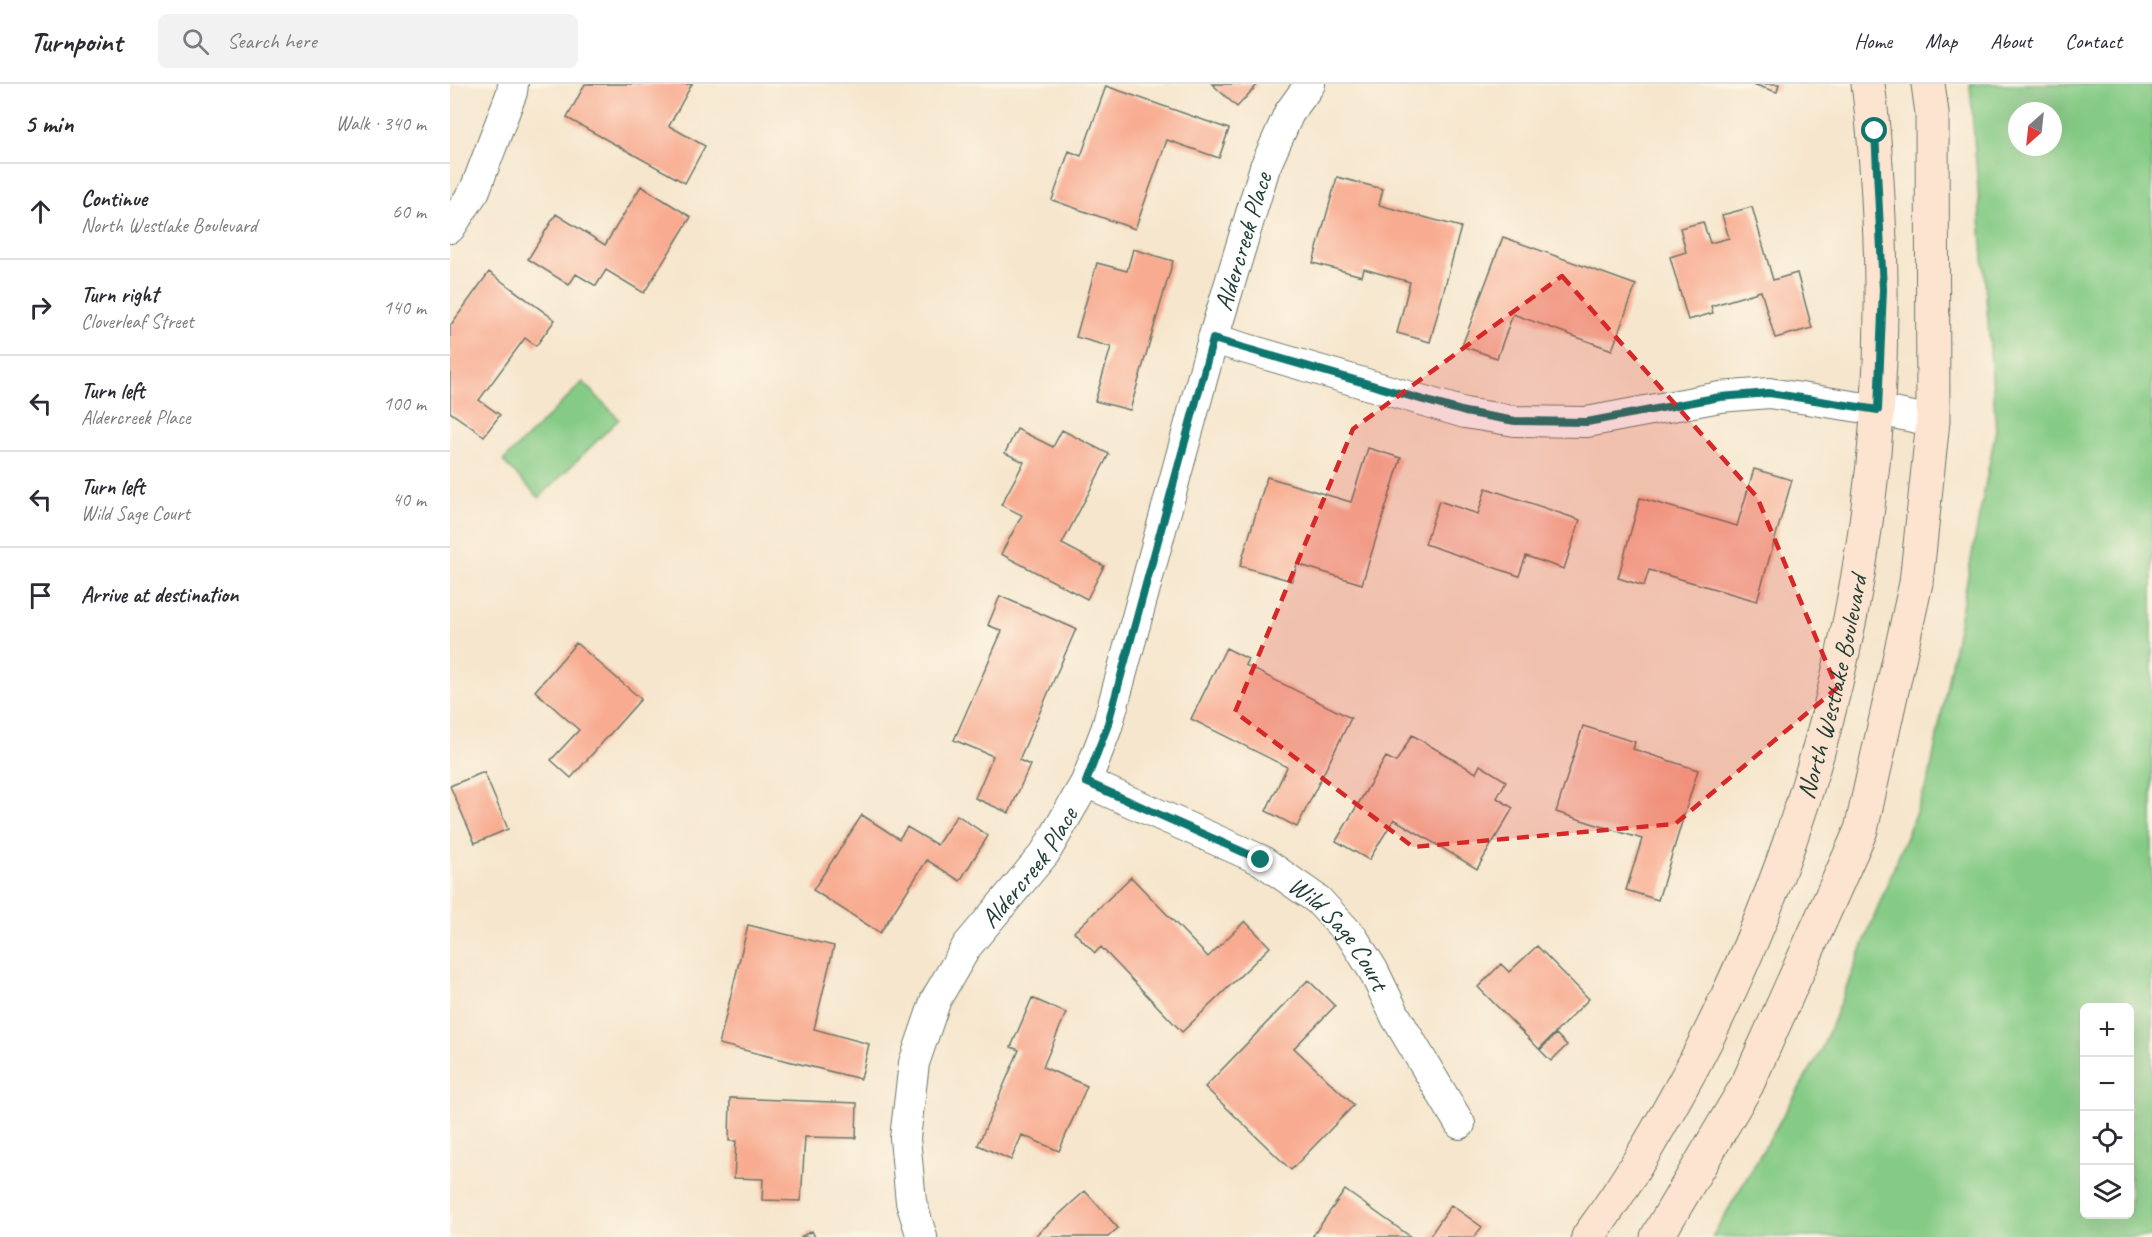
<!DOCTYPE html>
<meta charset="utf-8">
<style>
body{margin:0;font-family:Caveat,sans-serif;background:#f2f2f3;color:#2b2b33}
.controls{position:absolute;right:18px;bottom:18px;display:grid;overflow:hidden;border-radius:9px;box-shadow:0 6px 24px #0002}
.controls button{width:54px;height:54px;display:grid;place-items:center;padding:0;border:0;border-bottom:2px solid #e1e1e2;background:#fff;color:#2b2b33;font:30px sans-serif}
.compass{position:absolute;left:1558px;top:18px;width:54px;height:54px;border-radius:50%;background:#fff;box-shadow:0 6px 24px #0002;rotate:207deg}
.stop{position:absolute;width:18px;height:18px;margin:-14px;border:4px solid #0f766e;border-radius:50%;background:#fff}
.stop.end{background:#0f766e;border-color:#fff;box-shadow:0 2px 6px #0008}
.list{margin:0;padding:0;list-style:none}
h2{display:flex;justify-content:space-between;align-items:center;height:78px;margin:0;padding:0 24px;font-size:26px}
h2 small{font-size:20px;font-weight:400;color:#7c7c81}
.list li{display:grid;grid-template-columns:39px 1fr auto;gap:18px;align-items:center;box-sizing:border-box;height:96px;padding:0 24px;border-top:2px solid #e1e1e2}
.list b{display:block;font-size:22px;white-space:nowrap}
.list p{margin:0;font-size:20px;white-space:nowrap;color:#7c7c81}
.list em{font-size:20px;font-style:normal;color:#7c7c81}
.icon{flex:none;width:33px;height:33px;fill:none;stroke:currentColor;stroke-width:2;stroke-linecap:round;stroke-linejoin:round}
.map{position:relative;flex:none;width:1702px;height:1153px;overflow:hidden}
header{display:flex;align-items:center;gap:36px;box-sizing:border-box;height:84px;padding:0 30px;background:#fff;border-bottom:2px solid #e1e1e2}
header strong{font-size:28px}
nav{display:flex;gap:33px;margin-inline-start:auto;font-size:21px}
.search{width:420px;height:54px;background:#f2f2f3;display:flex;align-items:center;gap:15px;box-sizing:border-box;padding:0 21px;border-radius:9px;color:#7c7c81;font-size:22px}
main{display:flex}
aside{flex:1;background:#fff}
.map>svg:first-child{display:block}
.green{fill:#85cb85;stroke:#52845c;stroke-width:1.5;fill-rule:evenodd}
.building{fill:#f8ab90}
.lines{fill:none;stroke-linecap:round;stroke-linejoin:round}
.minor-casing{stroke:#6a786a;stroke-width:32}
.secondary-casing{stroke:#6a786a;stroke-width:35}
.minor{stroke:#fff;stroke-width:30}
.secondary{stroke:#fde4d0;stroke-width:33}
.route{stroke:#0f766e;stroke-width:8}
.marked{fill:#d62828;fill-opacity:0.2;stroke:#d62828;stroke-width:4.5;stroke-dasharray:12 8;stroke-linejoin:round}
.labels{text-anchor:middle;stroke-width:6;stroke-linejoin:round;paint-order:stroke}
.street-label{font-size:26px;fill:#1f3d34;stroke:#fcf5e5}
</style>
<header>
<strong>Turnpoint</strong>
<div class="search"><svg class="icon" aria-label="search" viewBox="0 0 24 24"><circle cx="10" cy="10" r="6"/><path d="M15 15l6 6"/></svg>Search here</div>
<nav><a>Home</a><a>Map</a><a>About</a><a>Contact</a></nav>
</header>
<main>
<aside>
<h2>5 min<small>Walk · 340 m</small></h2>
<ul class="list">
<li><svg class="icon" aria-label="ahead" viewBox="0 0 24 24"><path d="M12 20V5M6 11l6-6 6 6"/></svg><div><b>Continue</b><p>North Westlake Boulevard</p></div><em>60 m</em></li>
<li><svg class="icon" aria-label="right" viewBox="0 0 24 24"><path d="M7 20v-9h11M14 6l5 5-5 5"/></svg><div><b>Turn right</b><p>Cloverleaf Street</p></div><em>140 m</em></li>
<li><svg class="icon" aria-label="left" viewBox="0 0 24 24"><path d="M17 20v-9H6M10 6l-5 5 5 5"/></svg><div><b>Turn left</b><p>Aldercreek Place</p></div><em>100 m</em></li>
<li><svg class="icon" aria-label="left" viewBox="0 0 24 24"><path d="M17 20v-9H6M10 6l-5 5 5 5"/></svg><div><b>Turn left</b><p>Wild Sage Court</p></div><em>40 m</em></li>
<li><svg class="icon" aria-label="arrive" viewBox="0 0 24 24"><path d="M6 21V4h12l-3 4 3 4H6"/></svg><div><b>Arrive at destination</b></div></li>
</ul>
</aside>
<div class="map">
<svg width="1702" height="1153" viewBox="0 0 1702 1153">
<rect width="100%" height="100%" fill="#fcf5e5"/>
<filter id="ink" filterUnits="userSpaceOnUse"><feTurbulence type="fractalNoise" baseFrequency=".0167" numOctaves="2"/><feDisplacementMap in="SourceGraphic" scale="12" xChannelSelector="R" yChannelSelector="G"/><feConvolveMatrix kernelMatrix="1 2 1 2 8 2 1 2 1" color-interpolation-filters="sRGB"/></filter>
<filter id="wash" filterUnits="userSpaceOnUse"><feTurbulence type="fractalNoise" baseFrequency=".008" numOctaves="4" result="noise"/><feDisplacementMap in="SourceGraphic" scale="24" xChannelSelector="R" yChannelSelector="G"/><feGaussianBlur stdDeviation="1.35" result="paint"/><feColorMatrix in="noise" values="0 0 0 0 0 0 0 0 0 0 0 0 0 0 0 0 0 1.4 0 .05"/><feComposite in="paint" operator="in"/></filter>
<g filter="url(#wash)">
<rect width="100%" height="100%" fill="#f6e6cd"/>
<path class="green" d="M1520 0H1702V1153H1262L1370 969 1479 695 1546 345ZM1567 27H1603V63H1567ZM1634 924H1680V1130H1634Z
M133 298 169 335 89 414 53 377Z"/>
<g id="blocks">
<path class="building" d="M135 0H242L219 42 255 62 235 99 117 34Z
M762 0H808L787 23Z
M1302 0H1329L1327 8Z
M656 2 779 45 769 74 717 56 685 145 602 116 619 67 631 72Z
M887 93 933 105 929 121 1011 143 980 258 947 249 960 198 914 185 912 192 863 179Z
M191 102 241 133 194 209 156 186 146 202 126 190 119 201 78 175 106 130 155 161Z
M1302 123 1323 196 1347 189 1362 244 1325 254 1311 207 1261 222 1263 229 1238 236 1220 173 1236 168 1230 144 1253 138 1260 159 1279 154 1272 131Z
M1053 153 1186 201 1162 266 1063 230 1047 274 1012 262Z
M683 165 723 177 680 326 645 317 661 263 626 253 647 179 677 187Z
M39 188 105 236 86 262 75 254 29 316 50 331 34 352 0 328V242Z
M567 345 603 363 612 346 659 370 612 460 654 482 637 515 551 470 572 431 551 421 574 378 555 369Z
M918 364 951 374 912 500 847 480 842 497 790 482 817 393 901 418Z
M1304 385 1342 396 1307 517 1199 486 1194 502 1168 494 1190 414 1287 442Z
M1036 404 1130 436 1114 485 1076 472 1069 492 975 460 989 417 1028 430Z
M550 512 626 545 569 676 580 681 559 729 525 714 543 672 504 656 552 547 538 541Z
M126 559 191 615 121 694 101 676 129 646 85 607Z
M776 564 798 575 795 581 901 634 847 743 816 727 837 683 741 635Z
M1133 642 1185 658 1183 665 1248 686 1208 816 1176 806 1192 755 1106 728Z
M962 651 1026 689 1030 681 1056 697 1047 714 1063 724 1027 785 944 735 919 776 886 757 936 673 946 678Z
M34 688 58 745 25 759 0 702Z
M412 731 449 755 457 743 487 761 507 731 538 752 510 797 477 776 430 849 363 806Z
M681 793 758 873 795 837 820 863 732 948 651 863 645 869 624 848Z
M298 841 384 862 364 945 419 960 411 995 269 960Z
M1087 862 1139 915 1089 965 1028 903 1051 880 1059 888Z
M858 896 885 922 844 964 904 1021 841 1086 755 1003Z
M582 914 616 929 593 983 637 1002 609 1067 572 1051 561 1076 528 1061 569 966 561 963Z
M1106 950 1117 961 1101 977 1090 966Z
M280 1014 407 1019 406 1054 355 1053 351 1117 312 1116 313 1095 284 1094 286 1057H279Z
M895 1106 961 1153H862Z
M635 1107 668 1144 658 1153H584Z
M1001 1121 1032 1143 1024 1153H979Z
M362 1147 365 1153H350Z"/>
</g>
</g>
<g filter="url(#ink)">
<use href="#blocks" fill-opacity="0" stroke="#6a786a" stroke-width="1.5"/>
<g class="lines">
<defs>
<g id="minor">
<path d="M0 144 25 106 62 8 63 0"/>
<path d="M763 255 1015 329 1065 337 1137 338 1270 313 1319 309 1428 326 1483 337"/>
<path id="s1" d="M636 698 811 776 868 816 903 854 923 886 946 933 1010 1040"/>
<path id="s2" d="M472 1153 461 1118 455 1054 464 979 486 915 517 862 595 769 636 698 657 643 763 255 815 83 839 29 860 0"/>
</g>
<g id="secondary">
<path id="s3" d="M1138 1153C1178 1099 1211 1041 1243 982 1379 721 1444 427 1429 134 1427 89 1424 45 1418 0"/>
<path d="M1207 1153 1297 1001 1411 746 1466 499 1483 337 1482 29 1478 0"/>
</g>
</defs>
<use href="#minor" class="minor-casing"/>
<use href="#secondary" class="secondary-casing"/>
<use href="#minor" class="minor"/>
<use href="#secondary" class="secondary"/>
</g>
</g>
<g class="lines" filter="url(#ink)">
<path class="route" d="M811 776 636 698 657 643 763 255 1015 328 1065 337 1137 338 1270 313 1319 309 1428 326 1433 205 1425 47"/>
</g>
<path class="marked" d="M1112 192 1307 413 1387 604 1225 740 963 763 785 628 903 345Z"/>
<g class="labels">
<g class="street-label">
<text dy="9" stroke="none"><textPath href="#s2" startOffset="1072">Aldercreek Place</textPath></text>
<text dy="9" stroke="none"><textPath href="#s3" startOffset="606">North Westlake Boulevard</textPath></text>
<text dy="9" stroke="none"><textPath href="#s2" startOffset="406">Aldercreek Place</textPath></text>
<text dy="9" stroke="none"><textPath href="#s1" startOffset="300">Wild Sage Court</textPath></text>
</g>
</g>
</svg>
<div class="controls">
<button>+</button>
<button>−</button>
<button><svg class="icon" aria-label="locate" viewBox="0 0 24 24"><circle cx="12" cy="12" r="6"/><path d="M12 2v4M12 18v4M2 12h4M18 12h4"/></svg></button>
<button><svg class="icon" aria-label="layers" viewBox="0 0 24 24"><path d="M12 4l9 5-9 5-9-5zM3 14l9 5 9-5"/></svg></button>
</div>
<svg class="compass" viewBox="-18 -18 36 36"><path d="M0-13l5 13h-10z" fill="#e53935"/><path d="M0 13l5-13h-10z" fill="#7c7c81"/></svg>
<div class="stop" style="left:1425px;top:47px"></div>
<div class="stop end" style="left:811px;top:776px"></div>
</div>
</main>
